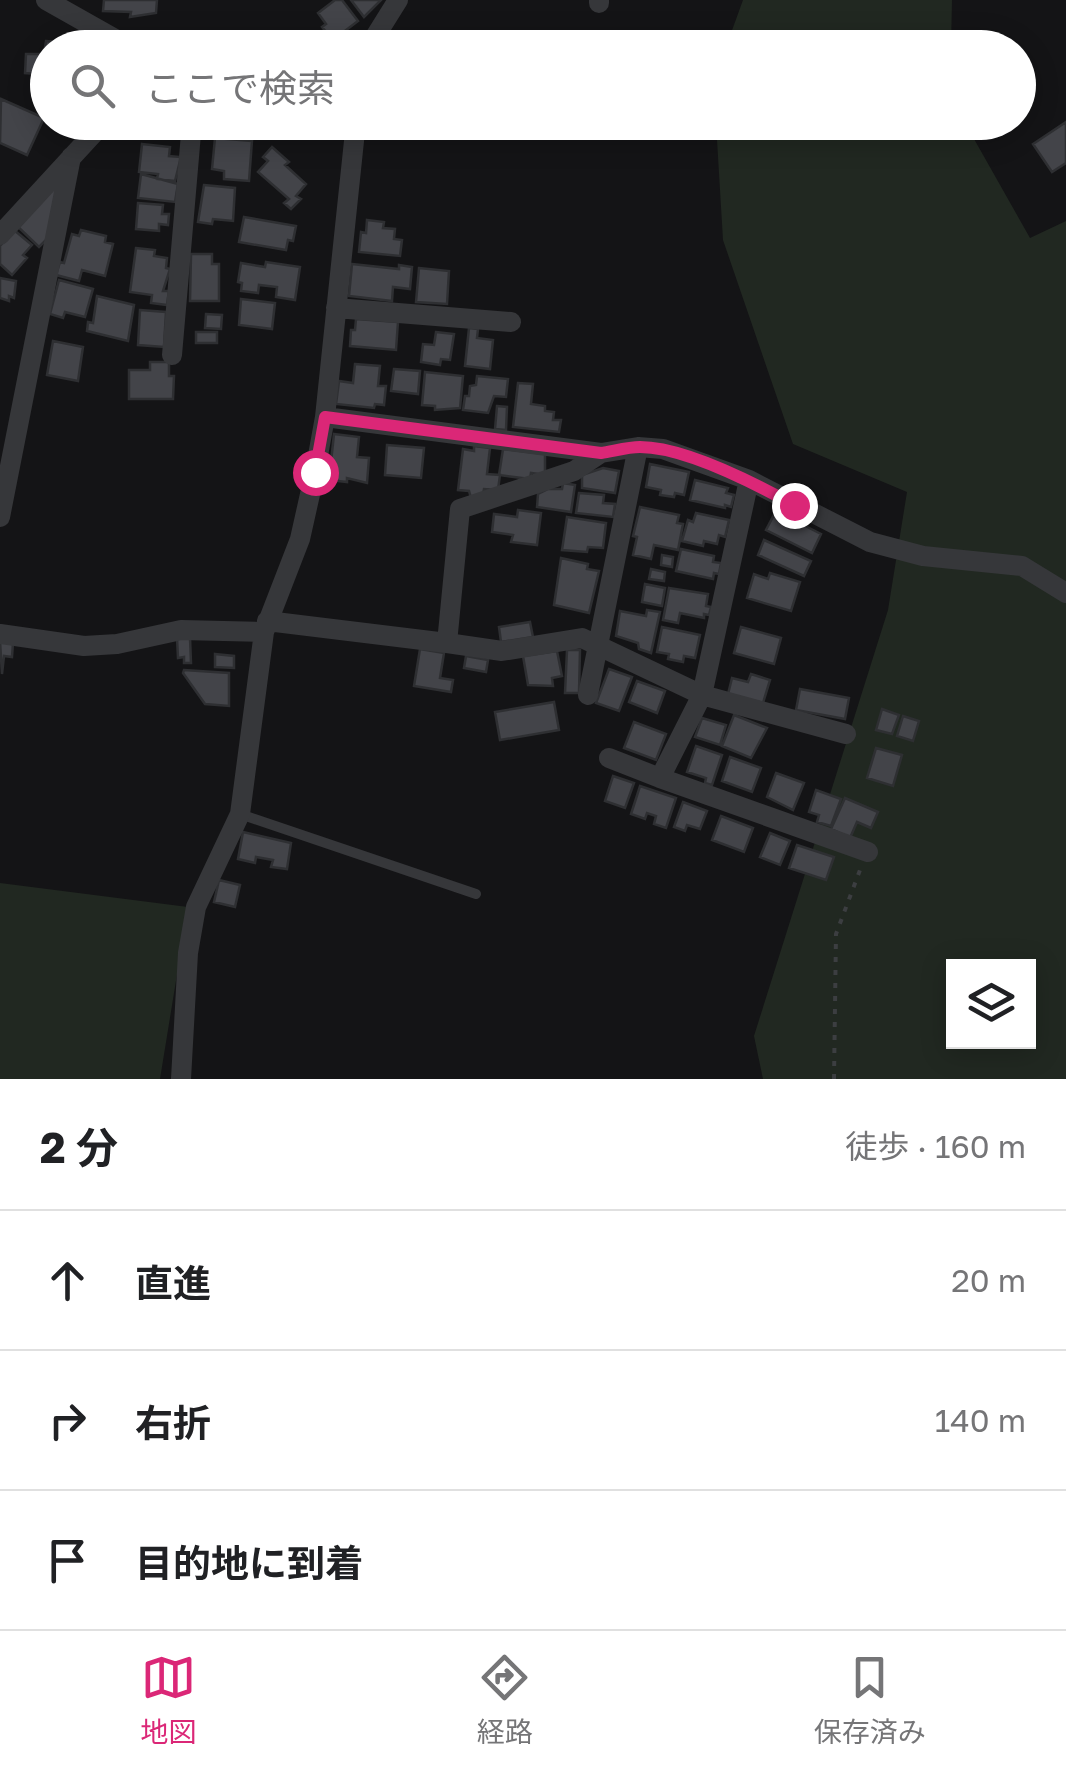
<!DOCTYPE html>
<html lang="ja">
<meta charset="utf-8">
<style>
body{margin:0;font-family:"Golos Text","Noto Sans JP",sans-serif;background:#f6f6f6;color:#202124}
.controls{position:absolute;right:30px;bottom:30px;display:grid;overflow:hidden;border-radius:0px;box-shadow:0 5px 25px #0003}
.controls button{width:90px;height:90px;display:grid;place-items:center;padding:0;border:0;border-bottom:2px solid #e0e0e0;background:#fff;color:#202124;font:50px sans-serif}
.stop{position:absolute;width:30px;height:30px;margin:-22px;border:8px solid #db2777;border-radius:50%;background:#fff}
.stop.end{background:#db2777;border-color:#fff;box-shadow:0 2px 10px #0008}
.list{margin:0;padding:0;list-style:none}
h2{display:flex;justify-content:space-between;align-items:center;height:130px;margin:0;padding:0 40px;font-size:42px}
h2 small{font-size:32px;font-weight:400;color:#757577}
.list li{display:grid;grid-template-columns:65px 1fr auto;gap:30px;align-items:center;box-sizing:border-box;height:140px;padding:0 40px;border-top:2px solid #e0e0e0}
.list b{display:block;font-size:38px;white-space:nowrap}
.list em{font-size:32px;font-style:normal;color:#757577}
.icon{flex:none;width:55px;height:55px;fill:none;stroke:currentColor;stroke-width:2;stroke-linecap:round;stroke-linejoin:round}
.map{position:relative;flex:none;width:1066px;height:1079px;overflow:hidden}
.search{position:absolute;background:#fff;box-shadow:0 5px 25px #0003;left:30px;right:30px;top:30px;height:110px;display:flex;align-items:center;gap:25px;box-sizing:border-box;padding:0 35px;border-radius:55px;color:#757577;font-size:38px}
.sheet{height:550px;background:#fff}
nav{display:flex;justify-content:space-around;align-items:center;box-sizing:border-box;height:140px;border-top:2px solid #e0e0e0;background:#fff;font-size:28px;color:#757577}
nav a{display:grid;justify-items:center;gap:5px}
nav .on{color:#db2777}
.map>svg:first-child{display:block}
.green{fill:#212821;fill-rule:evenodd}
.building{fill:#434449;stroke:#2e2f32;stroke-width:2.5}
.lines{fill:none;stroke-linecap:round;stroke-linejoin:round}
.path{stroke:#3c3e41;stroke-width:4;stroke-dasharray:5 8;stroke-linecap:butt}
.lane{stroke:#36373a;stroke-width:10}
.street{stroke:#36373a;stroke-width:20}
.route{stroke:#db2777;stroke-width:12}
</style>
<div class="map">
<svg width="1066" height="1079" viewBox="0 0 1066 1079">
<rect width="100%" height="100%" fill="#141416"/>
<path class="green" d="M743 0H952L951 47H726Z
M716 123H965L1030 238 1066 221V1079H763L754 1036 888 610 907 492 793 444 723 240ZM954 966H1028V1042H954Z
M0 883 188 907 160 1079H0Z"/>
<path class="building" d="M104 0H157L156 13 130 17 131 12 103 11Z
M335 0H342L358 21 333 40 322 27 326 24 318 13Z
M351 0H381L364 17Z
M46 41 57 42V48H48V75L25 73 26 54H44Z
M1 99 44 118 27 155 0 143Z
M1066 122V163L1052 172 1033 144Z
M215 138 252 141 249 181 224 179V171L212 169Z
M142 144 170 147 169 156 181 157 175 181 157 179 158 174 139 172Z
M272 147 289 162 285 165 306 184 296 196 301 199 291 209 284 203 289 199 258 172 268 161 263 157Z
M141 174 178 184 175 202 138 198Z
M204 185 235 188 233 221 213 219 212 224 198 222Z
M52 186 62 200 52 234 39 247 15 224Z
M138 203 163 205 162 214H169L168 225 159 224V231L136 229Z
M244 217 296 226 293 241 288 240 286 250 239 242Z
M367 220 384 222 383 228 395 229 394 239 402 240 400 256 359 252 361 232 366 233Z
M14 230 32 245 23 255 27 258 12 275 0 264V246Z
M81 230 106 236 105 242 113 244 105 276 82 270 79 281 56 275 60 262 64 263 72 234 79 236Z
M136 248 155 250 154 256 167 258 166 268 170 269 163 291H169L167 305 151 303 152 295 130 292Z
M191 254H212V264H219V301H190Z
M266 262 300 267 295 300 276 297 277 287 259 285 258 293 241 291 242 283 238 282 241 263 265 267Z
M352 264 399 269V265L412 267 410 289 393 287 392 301 349 296Z
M419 268 449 271 447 304 416 302Z
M0 278 16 281 14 298 9 296V301L0 298Z
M59 280 93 289 85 317 65 312 63 318 50 314Z
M97 296 134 305 128 341 87 331 88 322 93 323Z
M241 299 275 303 272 329 239 325Z
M140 310 166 312 164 347 138 345Z
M206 314 222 315 221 329 205 328Z
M356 319 398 322 396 350 350 346 351 330H355Z
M469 328 478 329 477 338 493 340 490 369 465 366Z
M196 332H217V343H196Z
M436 332 454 334 450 360 441 359 440 365 421 362 423 344 434 345Z
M53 341 83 347 78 381 47 375Z
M150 362H169V376H174L173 399H129V370H150Z
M355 364 380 366 378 386H386L384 405 375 404 374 408 336 404 339 381 353 383Z
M394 369 420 371 418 394 391 391Z
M425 372 463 376 460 408 435 410V406L422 405Z
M477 376 508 379 506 397 494 396 488 413 463 410 465 396H469L470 386 476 385Z
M518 383 533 384 531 404 545 406V411L554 412 553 420H561L559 432 513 427Z
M497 406 507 407 506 430 495 429Z
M334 434 359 437 357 457 369 458 367 483 347 478V482L329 480Z
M387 445 424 448 421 478 385 475Z
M474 446 490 448 487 474 500 475 498 490 484 489 483 495 471 498 469 491 458 490 463 449 474 451Z
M503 449 545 454V475L531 473 530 479 499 475Z
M650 464 689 472 684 495 675 493 674 497 660 495 661 490 646 487Z
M603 468 619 471 615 493 582 488V475Z
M695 480 728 488 726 493 734 495 731 507 725 505V508L690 500Z
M563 483 575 485 571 512 537 507 538 494 548 489H562Z
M579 493 604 495 603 503 615 504 613 517 576 513Z
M640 507 679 515 677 523 683 524 678 550 654 545 651 559 633 555 637 537 633 536Z
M518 510 541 513 537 545 511 542 513 535 492 532 494 514 517 517Z
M776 511 821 534 812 553 766 530Z
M696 513 729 520 725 537 719 535 717 544 704 541 703 546 682 541 688 520 693 522Z
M567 517 606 523 603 548 588 547 587 552 562 550Z
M764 540 811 561 804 576 758 555Z
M681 549 714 556 713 562 721 563 719 574 714 573 713 579 676 571Z
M662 555 673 557 672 567 661 565Z
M561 558 588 564 587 569 599 571 589 613 554 605Z
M651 569 665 572 664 581 649 579Z
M770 573 800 582 791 611 747 598 754 574 768 579Z
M645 584 665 588 662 606 642 602Z
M669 588 708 594 706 606 711 607 709 615 704 614V618L680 613 678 623 663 620Z
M647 610 660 612 651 653 639 649 638 643 616 636 620 611 646 616Z
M530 622 533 637 501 642 499 627Z
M662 627 700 635 695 658 684 656 683 662 668 659 669 654 657 652Z
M741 627 781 638 774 664 734 653Z
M190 637 191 663H184V657L178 658 177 638Z
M0 641 13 643 12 657 4 656 2 674Z
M420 649 444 653 440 678 453 680 451 692 414 686Z
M567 650H580L579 693H565Z
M557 651 562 676 552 678 553 686 528 685 523 656Z
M215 654 234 656V668L215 667Z
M466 656 488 660 486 672 464 668Z
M609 669 632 677 619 711 596 703Z
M184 670 229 673V706L205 704 183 673Z
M751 674 770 680 763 703 728 694 732 678 748 682Z
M637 681 665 691 657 713 629 702Z
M800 689 849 698 845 719 796 710Z
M554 702 559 730 500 740 495 712Z
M882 709 899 715 892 734 876 730Z
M734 715 767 728 751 758 722 746Z
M903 716 919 721 913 741 897 736Z
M702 718 726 725 720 745 695 737Z
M634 722 666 734 656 760 624 748Z
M696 746 722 755 712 785 705 783 706 778 687 772Z
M876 748 902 755 893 786 867 778Z
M730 757 761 768 752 792 722 781Z
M776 773 804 783 793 810 767 797Z
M613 776 634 783 625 808 605 801Z
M640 786 676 798 666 828 654 824 656 816 647 813 645 819 631 814Z
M816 790 841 799 831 826 817 822 819 815 809 812Z
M845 798 878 812 871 828 857 822 850 838 831 829Z
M683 802 707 811 700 829 687 825 685 831 674 827Z
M721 816 753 828 744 852 712 840Z
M243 832 291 843 287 869 271 867 273 860 256 857 255 863 238 859Z
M770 833 790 841 780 865 760 857Z
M797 845 834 857 826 880 789 868Z
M219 880 240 885 235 907 214 902Z"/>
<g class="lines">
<path class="path" d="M834 1079 836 934 860 870"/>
<path class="lane" d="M240 814 476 894"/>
<path class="street" d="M46 0 131 48
M599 3V0
M368 48 398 0
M0 235 104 122
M336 308 511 322
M172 355 192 122
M325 417 601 453
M749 480 702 695 660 778 868 852
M0 517 71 157
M267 621 447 643 460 509 574 471 601 453 638 447 663 449 749 480 870 542 923 556 1022 566 1066 593
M0 634 84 646 117 644 181 630 264 632
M447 643 502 651 582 638 702 695 846 734
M588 695 638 447
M609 758 660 778
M181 1079 188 953 196 907 240 814 264 632 300 539 315 472 325 417 356 122"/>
</g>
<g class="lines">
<path class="route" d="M315 472 325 417 601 453C614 451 628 447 640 447 684 447 756 484 794 505"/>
</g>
</svg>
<div class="controls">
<button><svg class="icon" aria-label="layers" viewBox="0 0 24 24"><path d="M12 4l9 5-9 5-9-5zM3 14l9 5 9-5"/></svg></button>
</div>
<div class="stop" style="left:315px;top:472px"></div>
<div class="stop end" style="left:794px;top:505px"></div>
<div class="search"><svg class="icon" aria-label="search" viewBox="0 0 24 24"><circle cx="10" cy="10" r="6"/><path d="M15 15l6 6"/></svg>ここで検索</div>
</div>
<section class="sheet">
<h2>2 分<small>徒歩 · 160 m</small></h2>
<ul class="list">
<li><svg class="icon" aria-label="ahead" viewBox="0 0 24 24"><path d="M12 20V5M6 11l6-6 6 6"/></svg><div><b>直進</b></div><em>20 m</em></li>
<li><svg class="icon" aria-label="right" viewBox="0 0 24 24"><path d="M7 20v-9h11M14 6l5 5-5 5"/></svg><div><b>右折</b></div><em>140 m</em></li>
<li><svg class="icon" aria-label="arrive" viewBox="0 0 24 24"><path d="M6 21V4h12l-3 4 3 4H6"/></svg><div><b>目的地に到着</b></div></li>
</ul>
</section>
<nav>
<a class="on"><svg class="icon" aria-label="map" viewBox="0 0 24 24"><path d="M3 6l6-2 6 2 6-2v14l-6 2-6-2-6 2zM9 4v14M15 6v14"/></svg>地図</a>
<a><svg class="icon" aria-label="directions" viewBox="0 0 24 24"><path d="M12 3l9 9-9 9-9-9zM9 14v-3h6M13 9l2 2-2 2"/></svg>経路</a>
<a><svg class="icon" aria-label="saved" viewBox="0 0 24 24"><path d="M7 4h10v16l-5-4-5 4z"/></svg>保存済み</a>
</nav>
